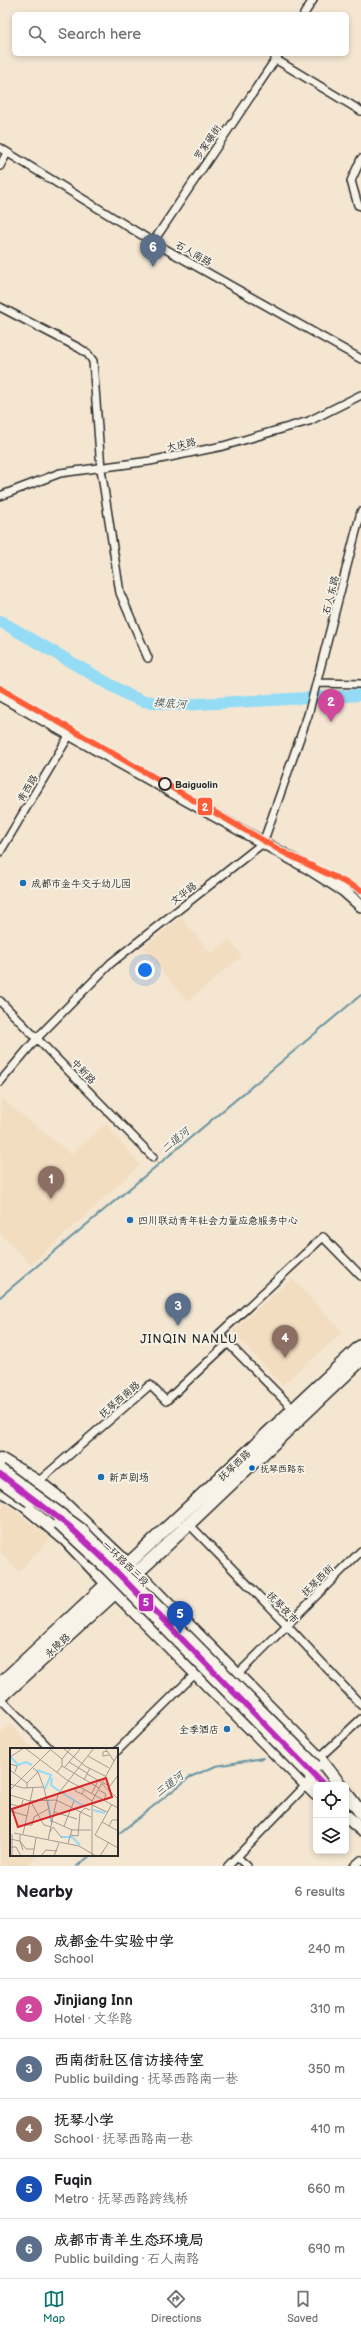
<!DOCTYPE html>
<meta charset="utf-8">
<style>
body{margin:0;font-family:"Balsamiq Sans","LXGW WenKai TC",sans-serif;background:#f6f6f6;color:#202124}
.controls{position:absolute;right:12px;bottom:12px;display:grid;overflow:hidden;border-radius:6px;box-shadow:0 2px 6px #0003}
.controls button{width:36px;height:36px;display:grid;place-items:center;padding:0;border:0;border-bottom:1px solid #e0e0e0;background:#fff;color:#202124;font:20px sans-serif}
.you{position:absolute;left:145px;top:970px;width:14px;height:14px;margin:-10px;border:3px solid #fff;border-radius:50%;background:#1a73e8;box-shadow:0 0 0 6px #1a73e833}
.badge{display:grid;place-items:center;width:26px;height:26px;border-radius:50%;background:#0f766e;color:#fff;font-size:13px;font-weight:700}
.pin{position:absolute;translate:-50% -33px;filter:drop-shadow(0 1px 2px #0008)}
.pin::after{content:'';position:absolute;top:21px;width:14px;height:12px;background:inherit;clip-path:polygon(0 0,100% 0,50% 100%)}
.list{margin:0;padding:0;list-style:none}
h2{display:flex;justify-content:space-between;align-items:center;height:52px;margin:0;padding:0 16px;font-size:17px}
h2 small{font-size:13px;font-weight:400;color:#757577}
.list li{display:grid;grid-template-columns:26px 1fr auto;gap:12px;align-items:center;box-sizing:border-box;height:60px;padding:0 16px;border-top:1px solid #e0e0e0}
.list b{display:block;font-size:15px;white-space:nowrap}
.list p{margin:0;font-size:13px;white-space:nowrap;color:#757577}
.list em{font-size:13px;font-style:normal;color:#757577}
.icon{flex:none;width:22px;height:22px;fill:none;stroke:currentColor;stroke-width:2;stroke-linecap:round;stroke-linejoin:round}
.map{position:relative;flex:none;width:361px;height:1866px;overflow:hidden}
.search{position:absolute;background:#fff;box-shadow:0 2px 6px #0003;left:12px;right:12px;top:12px;height:44px;display:flex;align-items:center;gap:10px;box-sizing:border-box;padding:0 14px;border-radius:6px;color:#757577;font-size:15px}
.sheet{height:412px;background:#fff}
nav{display:flex;justify-content:space-around;align-items:center;box-sizing:border-box;height:56px;border-top:1px solid #e0e0e0;background:#fff;font-size:11px;color:#757577}
nav a{display:grid;justify-items:center;gap:2px}
nav .on{color:#0f766e}
.map>svg:first-child{display:block}
.built{fill:#f2ddc1}
.lines{fill:none;stroke-linecap:round;stroke-linejoin:round}
.stream{stroke:#6a95a4;stroke-width:2}
.river{stroke:#94dcf5;stroke-width:12}
.street-casing{stroke:#2b2b2b;stroke-width:10}
.secondary-casing{stroke:#2b2b2b;stroke-width:14}
.primary-casing{stroke:#2b2b2b;stroke-width:15}
.street{stroke:#f7f3e8;stroke-width:7}
.secondary{stroke:#f7f3e8;stroke-width:11}
.primary{stroke:#f7f3e8;stroke-width:12}
.primary-bridge-casing{stroke:#2b2b2b;stroke-width:15;stroke-linecap:butt}
.primary-bridge{stroke:#f7f3e8;stroke-width:12}
.metro-1-casing{stroke:#f7f3e8;stroke-width:9}
.metro-2-casing{stroke:#f7f3e8;stroke-width:9}
.metro-1{stroke:#bb29bb;stroke-width:6}
.metro-2{stroke:#ff5c39;stroke-width:6}
.stop-dot{fill:#f7f3e8;stroke:#2b2b2b;stroke-width:2}
.poi-dot{fill:#1f6fb2;stroke:#f7f3e8;stroke-width:1.5}
.bus-dot{fill:#0065bd;stroke:#f7f3e8;stroke-width:1.5}
.labels{text-anchor:middle;stroke-width:3.5;stroke-linejoin:round;paint-order:stroke}
.bus-label{font-size:9px;fill:#2b2b2b;stroke:#f7f3e8;text-anchor:start}
.street-label{font-size:10px;fill:#2b2b2b;stroke:#f7f3e8}
.stop-label{font-size:10px;font-weight:bold;fill:#2b2b2b;stroke:#f7f3e8;text-anchor:start}
.poi-label{font-size:10px;fill:#2b2b2b;stroke:#f7f3e8;text-anchor:start}
.water-label{font-size:11px;font-style:italic;fill:#45575e;stroke:#f7f3e8}
.quarter-label{font-size:12px;letter-spacing:1px;fill:#2b2b2b;stroke:#f7f3e8}
.inset-river{fill:none;stroke:#94dcf5;stroke-width:2}
.inset-road{fill:none;stroke:#a49b8f;stroke-width:1}
.view{fill:#d62828;fill-opacity:0.15;stroke:#d62828;stroke-width:2}
.inset-edge{fill:none;stroke:#2b2b2b;stroke-width:2}
.line-badge{stroke:#f7f3e8;stroke-width:1.5}
.badge-label{font-size:11px;text-anchor:middle;font-weight:bold;fill:#fff}
</style>
<div class="map">
<svg width="361" height="1866" viewBox="0 0 361 1866">
<rect width="100%" height="100%" fill="#f4e6d1"/>
<filter id="ink" filterUnits="userSpaceOnUse"><feTurbulence type="fractalNoise" baseFrequency=".025" numOctaves="2"/><feDisplacementMap in="SourceGraphic" scale="8" xChannelSelector="R" yChannelSelector="G"/><feConvolveMatrix kernelMatrix="1 2 1 2 8 2 1 2 1" color-interpolation-filters="sRGB"/></filter>
<g filter="url(#ink)">
<path class="built" d="M181 917 211 954 229 940 242 956 187 1002 143 948Z
M1 1098 71 1154 106 1124 140 1165 31 1265 0 1233Z
M292 1279 343 1332 282 1385 232 1331Z
M5 1503 50 1538 19 1572 0 1552V1513Z
M10 1724 33 1749H11V1855H40L26 1866H0V1734Z"/>
<g class="lines">
<path class="stream" d="M0 1297 361 995
M117 1835 190 1777 216 1766 263 1758
M77 1866 91 1855"/>
<path class="river" d="M0 621 128 695 143 701 181 705 361 695"/>
<defs>
<path id="street" d="M304 14 313 0
M275 59 361 111
M0 148 153 242 361 359
M361 159 351 181 358 205 361 206
M0 166 7 153
M153 242 279 54
M0 307 79 348 87 353 93 361 101 469 120 593 148 658
M0 496 60 473 150 461 223 446 309 421 361 395
M318 683 361 684
M0 852 70 734
M0 1001 153 1157
M0 1082 38 1037 111 963 263 843 308 715 361 512
M296 1412 219 1334 323 1237 361 1276
M38 1482 150 1385 166 1401 227 1344
M189 1524 287 1625 361 1705
M237 1675 361 1551
M0 1698 50 1749
M117 1751 196 1673
M319 1758 361 1719
M237 1857 247 1866
M228 1866 307 1784
M354 1866 361 1860"/>
<path id="secondary" d="M0 695 310 869 343 890 361 906"/>
<path id="primary" d="M0 1459 38 1482 56 1496 136 1572 319 1758 340 1785
M0 1489 24 1505 66 1540 114 1591 316 1794
M0 1684 361 1346
M0 1698 152 1559 361 1360
M310 1775 320 1785
M346 1793 361 1813
M346 1816 361 1829"/>
</defs>
<use href="#street" class="street-casing"/>
<use href="#secondary" class="secondary-casing"/>
<use href="#primary" class="primary-casing"/>
<use href="#street" class="street"/>
<use href="#secondary" class="secondary"/>
<use href="#primary" class="primary"/>
<defs>
<path id="primary-bridge" d="M0 1470 80 1529 315 1766
M0 1480 30 1501
M59 1523 108 1569 310 1775"/>
</defs>
<use href="#primary-bridge" class="primary-bridge-casing"/>
<use href="#primary-bridge" class="primary-bridge"/>
<defs>
<path id="metro-1" d="M0 1474 69 1526 106 1561 324 1785"/>
<path id="metro-2" d="M0 688 283 852 361 890"/>
</defs>
<use href="#metro-1" class="metro-1-casing"/>
<use href="#metro-2" class="metro-2-casing"/>
<use href="#metro-1" class="metro-1"/>
<use href="#metro-2" class="metro-2"/>
</g>
</g>
<circle class="stop-dot" cx="165" cy="784" r="6"/>
<g class="poi-dot">
<circle cx="23" cy="883" r="4"/>
<circle cx="130" cy="1220" r="4"/>
<circle cx="101" cy="1477" r="4"/>
<circle cx="227" cy="1729" r="4"/>
</g>
<circle class="bus-dot" cx="252" cy="1468" r="3.5"/>
<g class="labels">
<g class="bus-label">
<text x="260" y="1472">抚琴西路东</text>
</g>
<g class="street-label">
<text transform="translate(207 142) rotate(-56)" y="4">罗家碾街</text>
<text transform="translate(194 253) rotate(29)" y="4">石人南路</text>
<text transform="translate(181 444) rotate(-12)" y="4">大庆路</text>
<text transform="translate(330 595) rotate(-76)" y="4">石人东路</text>
<text transform="translate(27 788) rotate(-59)" y="4">青西路</text>
<text transform="translate(183 893) rotate(-38)" y="4">文华路</text>
<text transform="translate(84 1071) rotate(46)" y="4">中新路</text>
<text transform="translate(119 1399) rotate(-41)" y="4">抚琴西南路</text>
<text transform="translate(234 1465) rotate(-43)" y="4">抚琴西路</text>
<text transform="translate(126 1563) rotate(44)" y="4">一环路西三段</text>
<text transform="translate(317 1580) rotate(-45)" y="4">抚琴西街</text>
<text transform="translate(283 1607) rotate(46)" y="4">抚琴夜市</text>
<text transform="translate(57 1645) rotate(-43)" y="4">永陵路</text>
</g>
<g class="stop-label">
<text x="175" y="788">Baiguolin</text>
</g>
<g class="poi-label">
<text x="31" y="887">成都市金牛交子幼儿园</text>
<text x="138" y="1224">四川联动青年社会力量应急服务中心</text>
<text x="109" y="1481">新声剧场</text>
<text x="219" y="1733" text-anchor="end">全季酒店</text>
</g>
<g class="water-label">
<text transform="translate(170 703) rotate(4)" y="4">摸底河</text>
<text transform="translate(175 1140) rotate(-40)" y="4">二道河</text>
<text transform="translate(169 1784) rotate(-38)" y="4">三道河</text>
</g>
<g class="quarter-label">
<text x="189" y="1343">JINQIN NANLU</text>
</g>
</g>
<g transform="translate(10 1748)">
<rect width="108" height="108" fill="#f4e6d1"/>
<path class="inset-river" d="M0 8 8 17 16 14 22 17M27 22 41 27 35 41M42 30 41 37 49 43M51 44 75 59M38 52 41 74M83 62 95 65M51 89H62L70 97"/>
<path class="inset-road" d="M15 0 57 32 108 60M53 0 75 18 95 28M95 0 104 13M41 2 52 11M97 3 93 4V8L99 7M78 8 99 20M0 9 14 0M59 14 77 25M0 16 7 18 5 24M52 18 89 40M23 20 28 24 34 40 42 75M54 20 71 0M0 22 17 35M47 24 52 18V11L61 0M77 26 91 34M74 32 80 20M93 35 100 38 108 27M0 36 13 40 33 39M92 36 108 51M68 38 65 43 72 46 74 42M17 40V35L28 24M0 42 42 0M89 42 96 46 94 52M82 45 88 33M72 46 82 53M0 47 20 53 46 52 81 69M21 54 34 77 41 79M0 56 11 59 13 52M82 57 97 64M0 63 17 68M44 64 67 71M42 73 62 82H81M92 74 108 83M15 77H22L24 69 38 61M54 78 64 53M99 78 102 72H108M40 84 43 79 52 90M4 85 69 98 86 108M2 86V108M13 86 23 40M10 87V93L16 101H24M60 87 68 88 70 65 75 60 80 62M85 87 102 56M85 87 108 100M0 91 10 93 13 102M38 92 48 46 84 0M58 95 62 82M1 99H6L11 108M23 108 26 90M31 108 36 102 47 103M44 108 49 95M82 108V53L108 6M90 108 99 94"/>
<path class="view" d="M96 30 102 49 8 79 2 61Z"/>
<rect width="108" height="108" class="inset-edge"/>
</g>
<g class="line-badge">
<rect x="197" y="797" width="16" height="19" rx="4" fill="#ff5c39"/>
<rect x="138" y="1593" width="16" height="19" rx="4" fill="#bb29bb"/>
</g>
<g class="badge-label">
<text x="205" y="811">2</text>
<text x="146" y="1606">5</text>
</g>
</svg>
<div class="controls">
<button><svg class="icon" aria-label="locate" viewBox="0 0 24 24"><circle cx="12" cy="12" r="6"/><path d="M12 2v4M12 18v4M2 12h4M18 12h4"/></svg></button>
<button><svg class="icon" aria-label="layers" viewBox="0 0 24 24"><path d="M12 4l9 5-9 5-9-5zM3 14l9 5 9-5"/></svg></button>
</div>
<div class="you"></div>
<div class="pin badge" style="left:51px;top:1199px;background:#8d6e63">1</div>
<div class="pin badge" style="left:331px;top:722px;background:#d1479c">2</div>
<div class="pin badge" style="left:178px;top:1326px;background:#5c6f8a">3</div>
<div class="pin badge" style="left:285px;top:1358px;background:#8d6e63">4</div>
<div class="pin badge" style="left:180px;top:1634px;background:#1a4fb4">5</div>
<div class="pin badge" style="left:153px;top:267px;background:#5c6f8a">6</div>
<div class="search"><svg class="icon" aria-label="search" viewBox="0 0 24 24"><circle cx="10" cy="10" r="6"/><path d="M15 15l6 6"/></svg>Search here</div>
</div>
<section class="sheet">
<h2>Nearby<small>6 results</small></h2>
<ul class="list">
<li><span class="badge" style="background:#8d6e63">1</span><div><b>成都金牛实验中学</b><p>School</p></div><em>240 m</em></li>
<li><span class="badge" style="background:#d1479c">2</span><div><b>Jinjiang Inn</b><p>Hotel · 文华路</p></div><em>310 m</em></li>
<li><span class="badge" style="background:#5c6f8a">3</span><div><b>西南街社区信访接待室</b><p>Public building · 抚琴西路南一巷</p></div><em>350 m</em></li>
<li><span class="badge" style="background:#8d6e63">4</span><div><b>抚琴小学</b><p>School · 抚琴西路南一巷</p></div><em>410 m</em></li>
<li><span class="badge" style="background:#1a4fb4">5</span><div><b>Fuqin</b><p>Metro · 抚琴西路跨线桥</p></div><em>660 m</em></li>
<li><span class="badge" style="background:#5c6f8a">6</span><div><b>成都市青羊生态环境局</b><p>Public building · 石人南路</p></div><em>690 m</em></li>
</ul>
</section>
<nav>
<a class="on"><svg class="icon" aria-label="map" viewBox="0 0 24 24"><path d="M3 6l6-2 6 2 6-2v14l-6 2-6-2-6 2zM9 4v14M15 6v14"/></svg>Map</a>
<a><svg class="icon" aria-label="directions" viewBox="0 0 24 24"><path d="M12 3l9 9-9 9-9-9zM9 14v-3h6M13 9l2 2-2 2"/></svg>Directions</a>
<a><svg class="icon" aria-label="saved" viewBox="0 0 24 24"><path d="M7 4h10v16l-5-4-5 4z"/></svg>Saved</a>
</nav>
